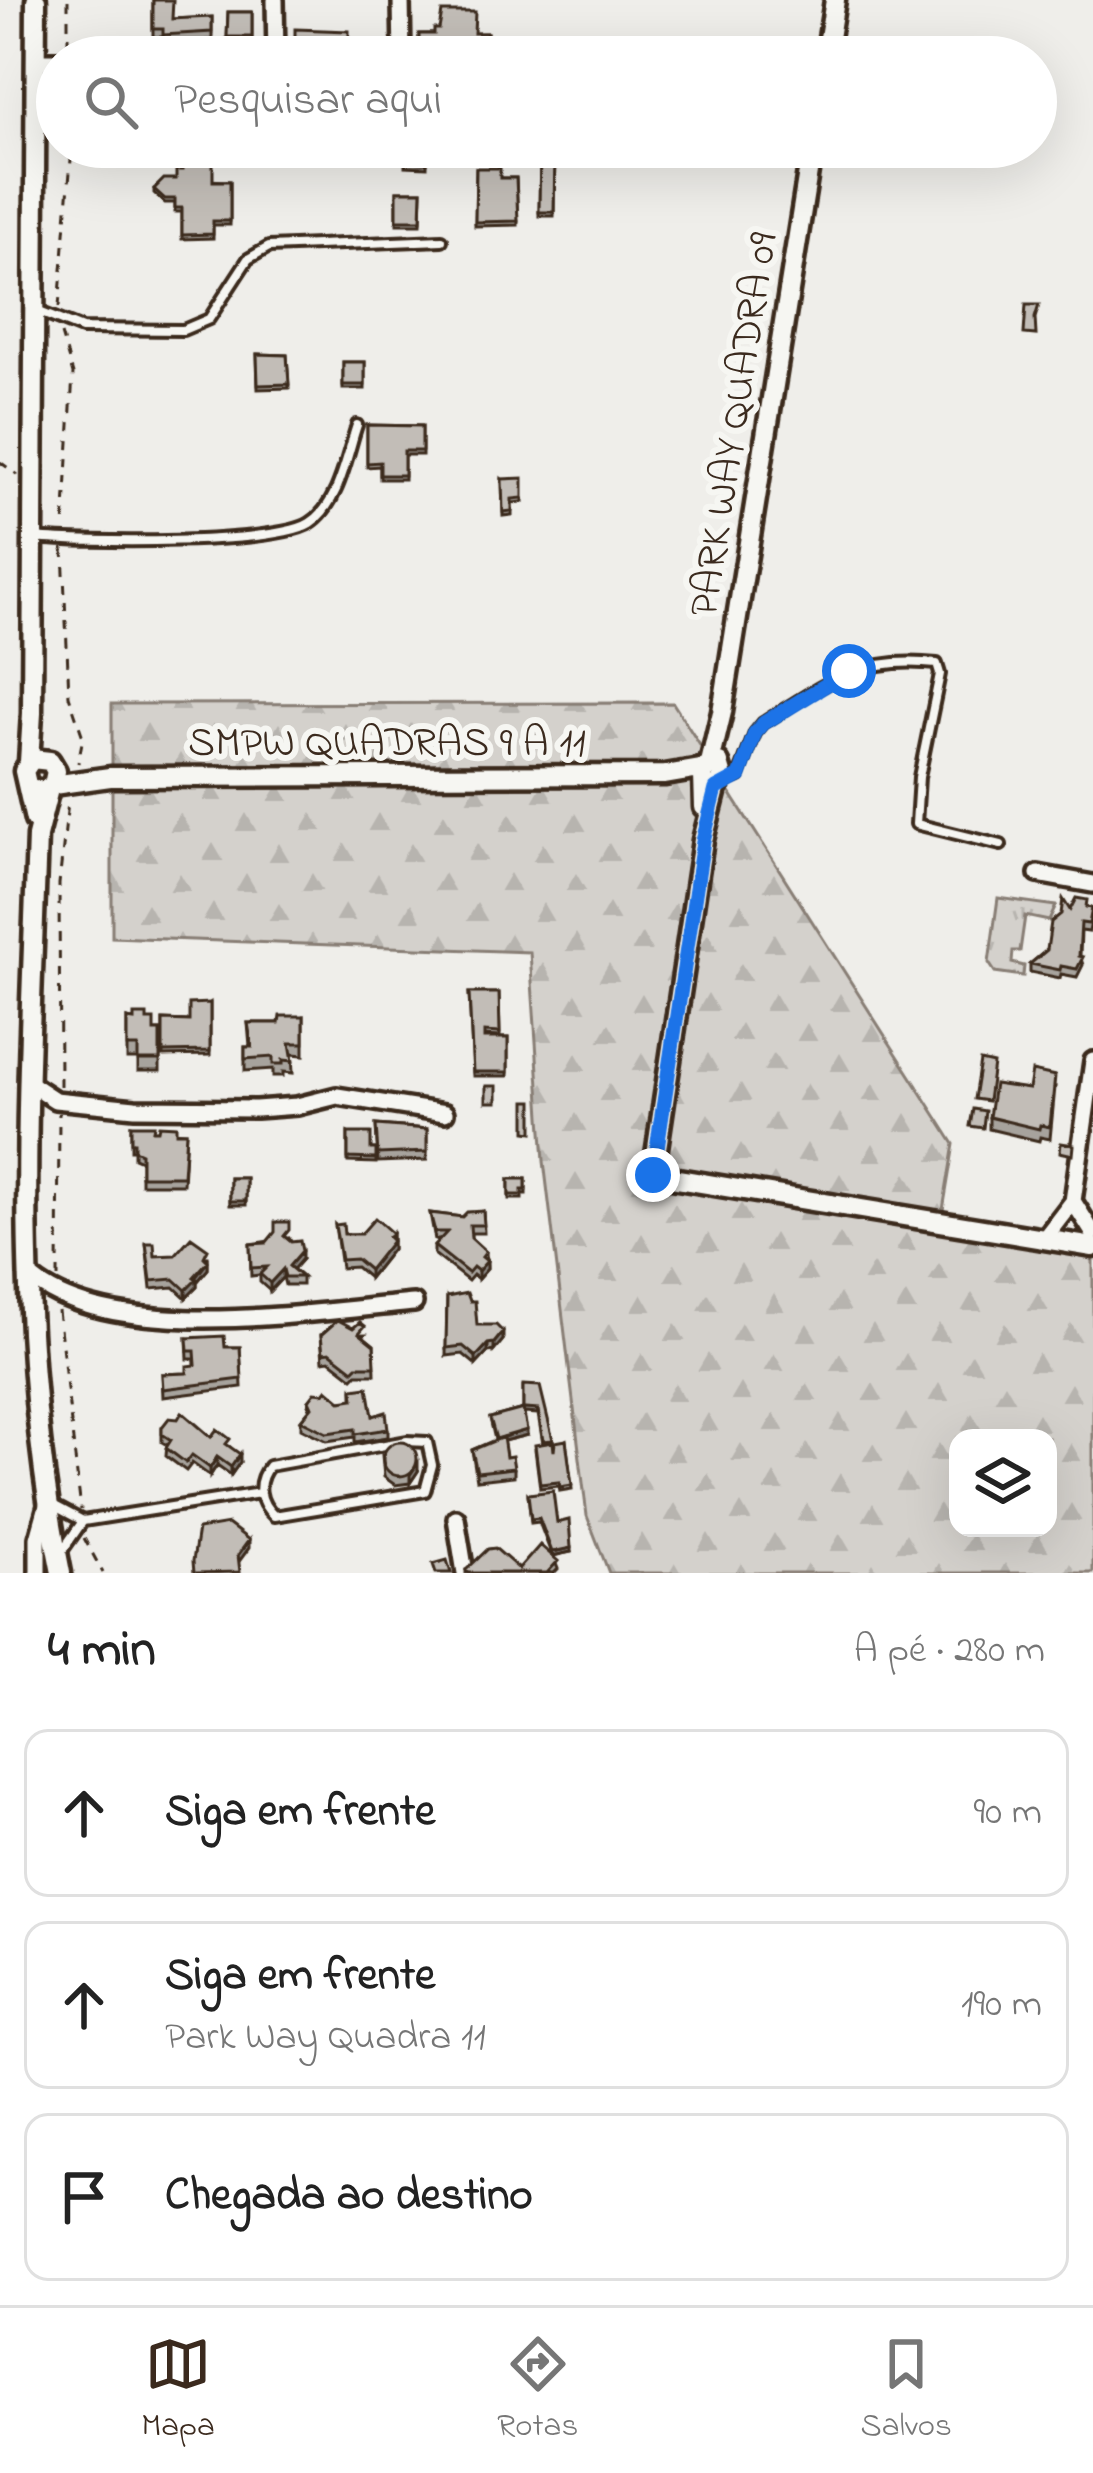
<!DOCTYPE html>
<html lang="pt">
<meta charset="utf-8">
<style>
body{margin:0;font-family:"Indie Flower",sans-serif;background:#f2f2f2;color:#222}
.controls{position:absolute;right:36px;bottom:36px;display:grid;overflow:hidden;border-radius:24px;box-shadow:0 12px 48px #0002}
.controls button{width:108px;height:108px;display:grid;place-items:center;padding:0;border:0;border-bottom:3px solid #e0e0e0;background:#fff;color:#222;font:60px sans-serif}
.stop{position:absolute;width:36px;height:36px;margin:-27px;border:9px solid #1a73e8;border-radius:50%;background:#fff}
.stop.end{background:#1a73e8;border-color:#fff;box-shadow:0 3px 12px #0008}
.list{margin:0;padding:0;list-style:none}
h2{display:flex;justify-content:space-between;align-items:center;height:156px;margin:0;padding:0 48px;font-size:51px}
h2 small{font-size:39px;font-weight:400;color:#767676}
.list li{display:grid;grid-template-columns:78px 1fr auto;gap:36px;align-items:center;box-sizing:border-box;height:168px;margin:0 24px 24px;padding:0 24px;border:3px solid #e0e0e0;border-radius:24px}
.list b{display:block;font-size:45px;white-space:nowrap}
.list p{margin:0;font-size:39px;white-space:nowrap;color:#767676}
.list em{font-size:39px;font-style:normal;color:#767676}
.icon{flex:none;width:66px;height:66px;fill:none;stroke:currentColor;stroke-width:2;stroke-linecap:round;stroke-linejoin:round}
.map{position:relative;flex:none;width:1093px;height:1573px;overflow:hidden}
.search{position:absolute;background:#fff;box-shadow:0 12px 48px #0002;left:36px;right:36px;top:36px;height:132px;display:flex;align-items:center;gap:30px;box-sizing:border-box;padding:0 42px;border-radius:66px;color:#767676;font-size:45px}
.sheet{height:732px;background:#fff}
nav{display:flex;justify-content:space-around;align-items:center;box-sizing:border-box;height:168px;border-top:3px solid #e0e0e0;background:#fff;font-size:33px;color:#767676}
nav a{display:grid;justify-items:center;gap:6px}
nav .on{color:#3b2a1e}
.map>svg:first-child{display:block}
.grass{fill:url(#grass-tufts);stroke:#887e75;stroke-width:3}
.forest{fill:url(#forest-firs);stroke:#887e75;stroke-width:3;fill-rule:evenodd}
.lines{fill:none;stroke-linecap:round;stroke-linejoin:round}
.service-casing{stroke:#3b2a1e;stroke-width:16}
.minor-casing{stroke:#3b2a1e;stroke-width:24}
.tertiary-casing{stroke:#3b2a1e;stroke-width:27}
.path{stroke:#3b2a1e;stroke-width:3;stroke-dasharray:9 9;stroke-linecap:butt}
.service{stroke:#f6f6f2;stroke-width:8}
.minor{stroke:#f6f6f2;stroke-width:15}
.tertiary{stroke:#f6f6f2;stroke-width:18}
.wall{fill:#a7a39d;stroke:#3b2a1e;stroke-width:3}
.shaded-wall{fill:#888480;stroke:#3b2a1e;stroke-width:3}
.building{fill:#c2bdb7;stroke:#3b2a1e;stroke-width:3}
.route{stroke:#1a73e8;stroke-width:15}
.labels{text-anchor:middle;stroke-width:12;stroke-linejoin:round;paint-order:stroke}
.street-label{font-size:42px;fill:#3b2a1e;stroke:#f6f6f2}
</style>
<div class="map">
<svg width="1093" height="1573" viewBox="0 0 1093 1573">
<defs>
<pattern id="grass-tufts" width="24" height="20" patternUnits="userSpaceOnUse" patternTransform="scale(3)"><rect width="24" height="20" fill="#d4d1cc"/><path d="M3 7l-1-3M5 7V3M7 7l1-3M15 17l-1-3M17 17v-4M19 17l1-3" fill="none" stroke="#b7b4af"/></pattern>
<pattern id="forest-firs" width="22" height="20" patternUnits="userSpaceOnUse" patternTransform="scale(3)"><rect width="22" height="20" fill="#d4d1cc"/><path d="M5 1l3.5 6h-7zM16 11l3.5 6h-7z" fill="#b7b4af"/></pattern>
</defs>
<rect width="100%" height="100%" fill="#efeeea"/>
<filter id="ink" filterUnits="userSpaceOnUse"><feTurbulence type="fractalNoise" baseFrequency=".00833" numOctaves="2"/><feDisplacementMap in="SourceGraphic" scale="24" xChannelSelector="R" yChannelSelector="G"/><feConvolveMatrix kernelMatrix="1 2 1 2 8 2 1 2 1" color-interpolation-filters="sRGB"/></filter>
<g filter="url(#ink)">
<path class="grass" d="M998 898 1056 906 1049 921 1025 916 1020 951H1013L1012 963 1024 966 1023 976 995 972 989 963Z"/>
<path class="forest" d="M673 703 954 1144 940 1228 1093 1249V1573H609L587 1516 544 1161 530 952 112 937V704ZM958 1438H1048V1528H958Z"/>
<g class="lines">
<defs>
<path id="service" d="M34 310 82 329 183 330 209 319 248 259 269 247 442 240
M35 538C83 543 275 545 310 523 339 505 347 454 357 425
M721 783 739 776 755 733 763 723C827 683 858 655 937 664L940 674 919 777 916 824 1001 845
M407 1441 427 1442 432 1465 425 1491 274 1516C259 1502 255 1483 269 1466Z
M51 1504 83 1521 260 1493
M62 1551 83 1521"/>
<path id="minor" d="M275 0 276 57
M401 0 402 57
M35 61H57
M1038 874 1093 884
M29 1083 55 1100 135 1108 256 1109 297 1106 337 1096 445 1113
M1073 1201 1093 1233
M1043 1240 1073 1201 1093 1061
M31 1277C112 1345 311 1312 414 1303
M456 1518 465 1573
M38 1573V1538L48 1502"/>
<path id="tertiary" d="M826 57 835 0
M29 762 32 713 36 0
M710 763 722 712 812 147
M53 785 110 777 665 775 706 768
M30 788 43 791 53 785 56 771 50 761 32 759 24 771 35 820
M49 789 37 836C29 1080 11 1332 61 1573
M716 789 703 840 653 1175 1093 1247
M704 807 703 775 710 763H719L723 777 716 789 709 790"/>
</defs>
<use href="#service" class="service-casing"/>
<use href="#minor" class="minor-casing"/>
<use href="#tertiary" class="tertiary-casing"/>
<path class="path" d="M68 0V49
M59 307 72 147
M61 334 73 374 64 527
M0 462 18 475
M63 548 69 696 83 737 78 763
M60 1086 59 884 68 802
M58 1278 59 1113
M58 1311 81 1510
M84 1538 103 1573"/>
<use href="#service" class="service"/>
<use href="#minor" class="minor"/>
<use href="#tertiary" class="tertiary"/>
</g>
<path class="wall" d="M153 0 173 19 212 17V40L163 43V37H153Z
M228 12H252V41H227Z
M487 33V57H419V34Z
M545 38H570L573 57H545Z
M382 147H427V167L405 166V153L382 154Z
M540 147H555L554 216H539Z
M476 168 500 178H516L518 225 475 226Z
M176 179 230 181V225H213V238L182 239V212H175V203H165L154 193V189Z
M397 191H422L421 224H397Z
M257 354 287 355 289 388 258 389Z
M343 362H365V389H343Z
M367 425 422 426V455H404V479H380V466L367 467Z
M502 479 523 498V502L512 503V515L503 516Z
M1087 907 1092 916 1089 932 1081 931 1080 956 1083 965 1077 977 1061 974 1060 978 1030 972V964L1047 950 1070 910Z
M469 993H499L500 1037 484 1036V1038H508V1076H473Z
M210 1003V1055L163 1056V1020L189 1021Z
M304 1016V1055L292 1054 293 1073 283 1072V1076H273V1069L245 1071V1047H250L248 1023H279Z
M127 1019 154 1031H160V1071H138V1059H127Z
M1055 1087 1050 1139 1040 1137 1039 1141 989 1129V1117L1029 1089Z
M131 1125 153 1130 186 1132 183 1184H141V1161L134 1158V1150H131Z
M376 1125 427 1129V1160L378 1162Z
M348 1133 371 1149H376V1163L348 1162Z
M230 1178H246V1205H230Z
M509 1179H526V1194H522V1199H509Z
M483 1211 484 1233H471V1238L486 1252 487 1269 478 1279 473 1275 468 1281 434 1254V1246L440 1240H435L430 1213 462 1217Z
M335 1225 344 1234 392 1233V1249L369 1278 356 1267 341 1268Z
M289 1238 302 1259 293 1269 302 1277V1285H285L283 1277 270 1291 260 1282V1275L251 1276 250 1244Z
M146 1243 155 1256 208 1257V1269L197 1282V1287L186 1298 174 1287 151 1289Z
M447 1297 477 1325 503 1340 494 1351 488 1352 476 1365 463 1354 446 1356Z
M365 1334 363 1336 374 1345 375 1374H357L353 1378 330 1360 323 1361 321 1335Z
M187 1338 225 1347H240L242 1387 163 1397 162 1374 187 1373 195 1365V1359H188Z
M523 1385 553 1440 554 1451 566 1440 572 1489 560 1491 559 1486 540 1488 535 1449 543 1444 538 1414 524 1413 527 1435 503 1441 506 1457 514 1468V1476L477 1480 472 1450 495 1440 490 1418 523 1409Z
M353 1389 373 1416 388 1429V1437L355 1442V1437L327 1441 301 1428V1420L309 1410V1400L341 1401 353 1400Z
M162 1427 211 1437 230 1447 240 1462 231 1475 217 1465 210 1476 192 1463 186 1471 166 1456 167 1445 162 1442Z
M382 1455 418 1471 410 1483 395 1485 384 1477Z
M528 1494 557 1523 571 1552 553 1556 558 1569 554 1573H466V1570L519 1569 552 1556 539 1522 531 1523Z"/>
<path class="shaded-wall" d="M392 1233V1249L369 1278V1270Z
M302 1251V1259L289 1274V1266Z
M208 1261V1269L197 1282V1287L186 1298V1290Z
M487 1261V1269L478 1279V1271Z
M283 1269V1277L270 1291V1283Z
M503 1332V1340L494 1351V1343Z
M488 1344V1352L476 1365V1357Z
M527 1430V1435L496 1443V1439Z
M240 1454V1462L231 1475V1467Z
M217 1457V1465L210 1476V1468Z
M418 1463V1471L410 1483V1475Z
M249 1540V1548L238 1563V1555Z
M571 1548V1552L552 1556V1552Z"/>
<path class="building" d="M153 0H173L172 19 212 17V32L163 35V29H153Z
M228 12H252V37H227Z
M442 12H475L474 33H487V49L419 50V34H434V29H439Z
M295 29 349 31V57H295Z
M545 38H570V44H545Z
M122 44 139 45V54H122Z
M545 47H573V53H545Z
M183 147H213V181H230V221H213V234L182 235V208H175V199H165L154 189 164 179H176V170H183Z
M382 147H427V163L405 162V149L382 150Z
M540 147H555L554 212H539Z
M476 168H500V178H516L518 221 475 222Z
M397 191H422L421 220H397Z
M1026 305H1039L1035 318 1036 335 1024 334Z
M257 354 287 355 289 384 258 385Z
M343 362H365V385H343Z
M367 425 422 426V451H404V475H380V462L367 463Z
M523 478V498L512 499V511L503 512 502 479Z
M1076 898 1087 900 1086 907 1092 908 1089 924 1081 923 1079 956 1083 957 1077 969 1061 966 1060 970 1030 964 1047 950 1051 922 1061 914 1063 899 1070 910Z
M469 993H499L500 1033 484 1032V1038H508V1072H473Z
M210 1003V1051L163 1052V1020L189 1021V1004Z
M134 1015H147V1020H154V1031H160V1060H138V1047H127V1019L134 1020Z
M280 1016H304V1043H290L293 1061 283 1060V1064H273V1057L245 1059V1047H252L248 1023H279Z
M980 1061 993 1064 988 1101 974 1099Z
M1032 1071 1055 1076 1050 1127 1040 1125 1039 1129 989 1117 994 1084 1029 1089Z
M486 1086H497V1102H486Z
M526 1101H533V1132L526 1131Z
M973 1109 985 1111 983 1128 970 1126Z
M131 1125H154L153 1130H158L159 1125 176 1126V1132H186L183 1176H141V1153L134 1150V1142H131Z
M376 1125 427 1129V1152L378 1154Z
M348 1133H371V1149H376V1159L348 1158Z
M1061 1143 1074 1145 1073 1155 1060 1152Z
M230 1178H246V1201H230Z
M509 1179H526V1190H522V1195H509Z
M483 1211 484 1225H470L471 1238 486 1252 482 1257 487 1261 478 1271 473 1267 468 1273 434 1246 447 1232H435L430 1213 462 1217 467 1212Z
M375 1218 392 1233 388 1237 392 1241 369 1270 356 1259 341 1260 335 1225 343 1224 344 1234H361Z
M275 1222H289V1230L284 1236 291 1242 300 1241 302 1251 289 1266 302 1277H285L283 1269 270 1283 260 1274 267 1267 251 1268 250 1244 266 1243 275 1232Z
M191 1237 208 1249 204 1257 208 1261 194 1277 197 1279 186 1290 174 1279 151 1281 146 1243H154L155 1256 175 1255Z
M467 1293 470 1301H475L477 1325H496L503 1332 494 1343 488 1344 476 1357 463 1346 446 1348 447 1297Z
M338 1320 353 1328 360 1322 365 1326 359 1333 374 1345 375 1366H357L353 1370 330 1352 323 1353 321 1335Z
M224 1336 225 1347H240L242 1379 163 1389 162 1374 187 1373V1366L196 1365 195 1351H188L187 1338Z
M523 1385 540 1386 553 1440 543 1441 538 1410 523 1409 527 1430 496 1439 490 1418 523 1409Z
M368 1387 373 1416 386 1412 388 1429 355 1434V1429L327 1433 301 1420 312 1407 309 1400 315 1392 324 1393 327 1389 341 1401 354 1399 353 1389Z
M182 1412 211 1437 217 1429 230 1439 226 1444 240 1454 231 1467 217 1457 210 1468 192 1455 186 1463 166 1448 171 1440 162 1434V1427L169 1418 178 1419Z
M503 1437 506 1457 512 1456 514 1468 477 1472 472 1450Z
M566 1440 572 1485 560 1487 559 1482 540 1484 535 1445 553 1442 554 1451 555 1442Z
M383 1459a17 17 0 1 1 34 0a17 17 0 1 1-34 0Z
M553 1491 557 1523 569 1520 571 1548 552 1552 539 1518 531 1519 528 1494Z
M228 1524 249 1540 238 1555 240 1572 194 1573 193 1561 198 1529Z
M540 1545 558 1561 547 1573H469L466 1570 488 1549 495 1548 519 1569Z
M447 1560 451 1573H436L433 1564Z"/>
</g>
<g class="lines" filter="url(#ink)">
<path class="route" d="M653 1175 703 841 716 789 740 776 755 733 764 723 849 671"/>
</g>
<g class="labels">
<g class="street-label">
<text transform="translate(731 424) rotate(-81)" y="15">PARK WAY QUADRA 09</text>
<text x="387" y="755">SMPW QUADRAS 9 A 11</text>
</g>
</g>
</svg>
<div class="controls">
<button><svg class="icon" aria-label="layers" viewBox="0 0 24 24"><path d="M12 4l9 5-9 5-9-5zM3 14l9 5 9-5"/></svg></button>
</div>
<div class="stop" style="left:849px;top:671px"></div>
<div class="stop end" style="left:653px;top:1175px"></div>
<div class="search"><svg class="icon" aria-label="search" viewBox="0 0 24 24"><circle cx="10" cy="10" r="6"/><path d="M15 15l6 6"/></svg>Pesquisar aqui</div>
</div>
<section class="sheet">
<h2>4 min<small>A pé · 280 m</small></h2>
<ul class="list">
<li><svg class="icon" aria-label="ahead" viewBox="0 0 24 24"><path d="M12 20V5M6 11l6-6 6 6"/></svg><div><b>Siga em frente</b></div><em>90 m</em></li>
<li><svg class="icon" aria-label="ahead" viewBox="0 0 24 24"><path d="M12 20V5M6 11l6-6 6 6"/></svg><div><b>Siga em frente</b><p>Park Way Quadra 11</p></div><em>190 m</em></li>
<li><svg class="icon" aria-label="arrive" viewBox="0 0 24 24"><path d="M6 21V4h12l-3 4 3 4H6"/></svg><div><b>Chegada ao destino</b></div></li>
</ul>
</section>
<nav>
<a class="on"><svg class="icon" aria-label="map" viewBox="0 0 24 24"><path d="M3 6l6-2 6 2 6-2v14l-6 2-6-2-6 2zM9 4v14M15 6v14"/></svg>Mapa</a>
<a><svg class="icon" aria-label="directions" viewBox="0 0 24 24"><path d="M12 3l9 9-9 9-9-9zM9 14v-3h6M13 9l2 2-2 2"/></svg>Rotas</a>
<a><svg class="icon" aria-label="saved" viewBox="0 0 24 24"><path d="M7 4h10v16l-5-4-5 4z"/></svg>Salvos</a>
</nav>
